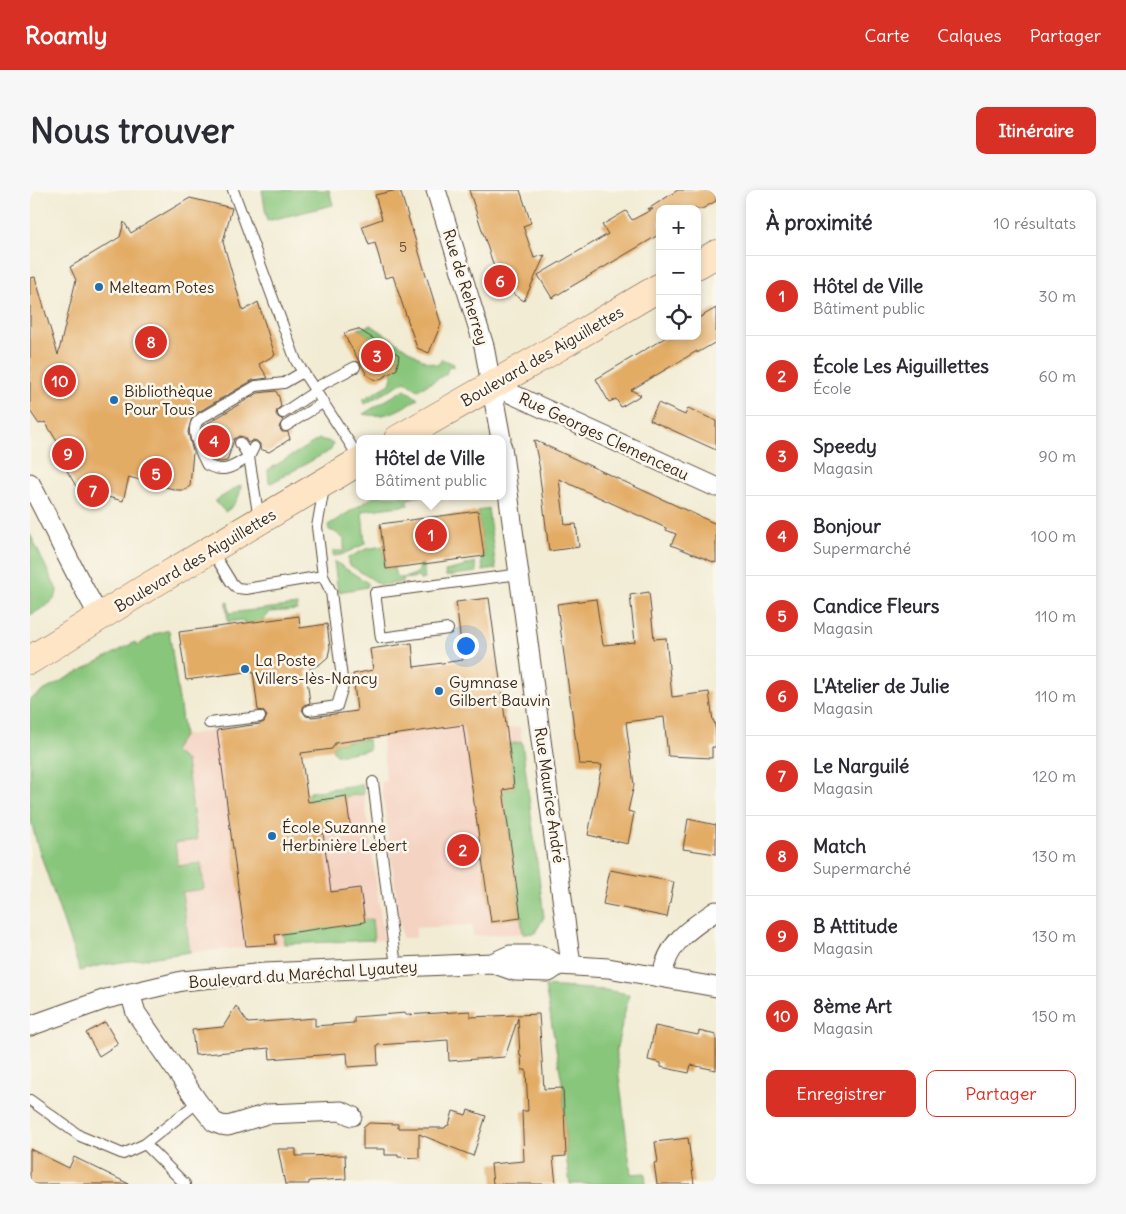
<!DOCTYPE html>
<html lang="fr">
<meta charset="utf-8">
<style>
body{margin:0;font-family:Delius,sans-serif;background:#f7f7f7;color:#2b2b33}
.controls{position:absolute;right:15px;top:15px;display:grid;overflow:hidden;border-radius:10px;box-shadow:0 2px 8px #0003}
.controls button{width:45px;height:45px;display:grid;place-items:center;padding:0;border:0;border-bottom:1px solid #e1e1e2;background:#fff;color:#2b2b33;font:25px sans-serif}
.you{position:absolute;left:435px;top:455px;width:18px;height:18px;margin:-12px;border:4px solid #fff;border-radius:50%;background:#1a73e8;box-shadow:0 0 0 8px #1a73e833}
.badge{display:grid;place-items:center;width:32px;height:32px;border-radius:50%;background:#d93025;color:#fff;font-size:16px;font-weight:700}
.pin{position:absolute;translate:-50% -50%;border:2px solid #fff;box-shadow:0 1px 5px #0006}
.popup{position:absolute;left:326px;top:245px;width:150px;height:65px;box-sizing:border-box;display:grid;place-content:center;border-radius:10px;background:#fff;filter:drop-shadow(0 1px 4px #0005);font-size:16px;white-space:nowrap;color:#7c7c81}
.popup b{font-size:19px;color:#2b2b33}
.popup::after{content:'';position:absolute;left:50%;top:100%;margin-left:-10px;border:10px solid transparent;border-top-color:#fff}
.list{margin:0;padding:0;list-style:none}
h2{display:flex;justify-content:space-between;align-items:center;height:65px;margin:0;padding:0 20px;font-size:21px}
h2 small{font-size:16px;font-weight:400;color:#7c7c81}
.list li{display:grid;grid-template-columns:32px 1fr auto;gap:15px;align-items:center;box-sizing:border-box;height:80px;padding:0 20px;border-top:1px solid #e1e1e2}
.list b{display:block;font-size:19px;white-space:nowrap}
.list p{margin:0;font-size:16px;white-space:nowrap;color:#7c7c81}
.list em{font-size:16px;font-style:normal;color:#7c7c81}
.actions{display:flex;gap:10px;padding:15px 20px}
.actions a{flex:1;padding:11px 0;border:1px solid #d93025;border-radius:10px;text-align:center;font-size:18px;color:#d93025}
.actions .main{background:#d93025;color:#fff}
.icon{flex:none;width:28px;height:28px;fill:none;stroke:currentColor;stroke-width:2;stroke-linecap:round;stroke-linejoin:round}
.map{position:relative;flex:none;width:686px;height:994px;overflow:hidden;border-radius:10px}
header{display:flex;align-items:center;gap:30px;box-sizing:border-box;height:70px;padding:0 25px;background:#d93025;color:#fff}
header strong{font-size:24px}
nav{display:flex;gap:28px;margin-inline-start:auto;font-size:18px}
.intro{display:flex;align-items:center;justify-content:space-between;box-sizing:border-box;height:120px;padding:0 30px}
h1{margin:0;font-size:35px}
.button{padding:12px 22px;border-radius:10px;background:#d93025;color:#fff;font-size:18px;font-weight:700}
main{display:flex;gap:30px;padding:0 30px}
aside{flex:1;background:#fff;border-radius:10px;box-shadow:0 2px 8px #0003}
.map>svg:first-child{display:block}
.built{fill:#f5d3c2}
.green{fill:#88c67c;stroke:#62784d}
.building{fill:#e3ac65}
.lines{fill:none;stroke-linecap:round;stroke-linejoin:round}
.service-casing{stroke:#564739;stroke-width:12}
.minor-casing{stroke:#564739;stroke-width:21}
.secondary-casing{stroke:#564739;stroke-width:29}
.service{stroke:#fff;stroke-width:10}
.minor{stroke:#fff;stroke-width:19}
.secondary{stroke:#fee5c5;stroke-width:28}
.poi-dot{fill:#1f6fb2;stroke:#fbf7ec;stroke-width:2}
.labels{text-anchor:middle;stroke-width:5;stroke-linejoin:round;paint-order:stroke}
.number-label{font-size:14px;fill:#654a30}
.poi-label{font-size:16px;fill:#3b2a1e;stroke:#fbf7ec;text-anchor:start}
.street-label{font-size:16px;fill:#3b2a1e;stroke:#fbf7ec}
</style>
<header>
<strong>Roamly</strong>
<nav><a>Carte</a><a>Calques</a><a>Partager</a></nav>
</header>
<div class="intro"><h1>Nous trouver</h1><a class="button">Itinéraire</a></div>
<main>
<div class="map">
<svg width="686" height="994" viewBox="0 0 686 994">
<rect width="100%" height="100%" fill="#fbf7ec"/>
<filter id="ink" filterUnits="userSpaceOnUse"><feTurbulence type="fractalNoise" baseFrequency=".02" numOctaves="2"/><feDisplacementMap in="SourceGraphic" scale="10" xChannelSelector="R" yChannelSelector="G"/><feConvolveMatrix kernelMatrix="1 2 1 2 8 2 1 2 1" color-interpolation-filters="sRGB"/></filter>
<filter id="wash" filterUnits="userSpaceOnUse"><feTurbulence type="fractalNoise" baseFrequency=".0096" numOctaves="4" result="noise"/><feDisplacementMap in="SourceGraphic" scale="20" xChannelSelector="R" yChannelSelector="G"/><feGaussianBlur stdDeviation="1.12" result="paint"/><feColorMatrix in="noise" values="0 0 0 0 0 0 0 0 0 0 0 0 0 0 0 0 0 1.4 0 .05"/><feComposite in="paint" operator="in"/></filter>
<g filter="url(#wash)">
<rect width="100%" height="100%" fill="#f2ecd4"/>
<path class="built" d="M476 529 477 538 490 537 514 727 505 743 443 746 442 735 386 738V748H372L351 592 356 591 352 547Z
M239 533 251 616 334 604 354 750 246 755 160 762 135 573 154 545Z"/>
<path class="green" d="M232 0H299L303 15 237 31Z
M341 135 395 171 408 175 412 169 424 174 423 177 419 176 416 184 388 200 375 191 335 214 332 210 360 194 362 187 361 183 369 175V168L364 162 328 139Z
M375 199 388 209C368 220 357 229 333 224Z
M289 249 298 251 303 254 301 260 241 293 239 292 238 280Z
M211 295C210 307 206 315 195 322L185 311Z
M345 306H391L377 309 378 315 332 321 335 354 311 365 303 366V361H314V349L305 342 299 340 298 335Z
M458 318 466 379 453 381 451 367 454 366 448 321Z
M0 344 27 400C27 413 11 419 0 425Z
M353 356 356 379 364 378 366 387C371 390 385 385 389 381V375L393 374 395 389 390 390 389 387 373 389V392L351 395 318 374V368L336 359Z
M304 371 338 393 337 397 308 402Z
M445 372 447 382 416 386 415 381 433 377V376Z
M198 412 199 423 267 415V420L240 422 233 431 216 433H214L213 430 198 432 196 413Z
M139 440 154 545 143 561 156 571 167 650 145 653 148 676 171 673 174 699 152 702 160 762 72 775 50 781 7 654 0 627V509C34 488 70 471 105 452L107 456 125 444Z
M338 549 339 560 307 565 302 559 305 553Z
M492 552 514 727 505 743 493 744 473 600 484 598 479 554Z
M332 594 334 604 256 615V607L280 604V602Z
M342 729 344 750 254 754 253 737Z
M515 796 575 800 599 804 586 861 601 984 615 983 616 994H540L536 966 533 898Z"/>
<g id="blocks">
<path class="building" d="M367 0H370L411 134 399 163 387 158 363 86 355 88 345 53 339 55 332 36 352 29 345 5Z
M439 0H490L501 33 493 36 504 68 515 65 494 111 470 95Z
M648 0H686V11L672 19H630V44L522 108 508 85 578 44 572 35 596 21 602 30 623 19H618Z
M160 8 202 18 193 52 213 121 228 112 245 165 229 174 238 188 223 190 170 221 162 227 158 242 163 262 160 296 155 300H147L99 287 93 311 74 306 58 316 27 264 33 261 15 232 9 234 0 221V88L5 87 28 165 46 90 40 77 90 47 94 32 101 43Z
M686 118V152L667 163V161L601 200 611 205 591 217 586 209 579 212 566 189 638 146H667V129Z
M328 139 369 165 367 179 349 190 343 189 337 185 318 152 314 143Z
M246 201 249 207 251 216 247 220 246 224 248 227 253 230 249 237 252 242H258L260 249 239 262 230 259V254L227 251 223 250 218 253 214 247 209 246 204 249 197 271 190 272 182 270 172 246 173 236 228 203Z
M628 213 655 225 658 218 686 231V260L620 230Z
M504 250 686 334V373L641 355 646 344 636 340V338L529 289 535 335 546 334 549 357 519 361 509 280H510Z
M448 321 454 366 356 379 350 334Z
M619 402 624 449 636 448 642 507 679 502 683 531H684L686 543V557H682V568L638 566 634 527 596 532 604 595 598 621 604 623 598 654 558 645 572 575 549 574 527 414 566 409 573 455 605 452 600 405Z
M459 408 483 587 484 598 473 600 491 728 461 732 433 535 305 553 302 559 271 563 278 612 316 606 321 640 293 643 301 702 330 698 335 732 245 745 246 754 216 756 187 540 230 534 234 532 237 526 233 521 228 520 223 481 156 490 149 442 269 426 270 438 297 434 300 457 298 467 290 474 276 481 280 513 274 515 272 520 276 526 282 527 327 521 323 484 343 480 340 459 382 453 384 477 433 470 426 412Z
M658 629 686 635V664L653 659Z
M580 680 644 692 637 727 573 714Z
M206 816 218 833 285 828V836L324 833V827L376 823V825L440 821V827L509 824 514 899 533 898 536 966 523 967 526 994H463L461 974 494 971 492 921H498L496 880H492L491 866H490L488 828 475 867 419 871 418 850 347 855 348 875 318 877 317 863 240 869 239 858 165 865 162 840 193 837Z
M75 832 88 854 69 866 56 843Z
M625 836 668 845 669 841 686 845V880L661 875 659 883 631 877V873L618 870Z
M438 920 456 926 443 966 389 944V968L368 967V965H355V959H333V938L339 933 368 934V938H415L416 936 419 935 423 921 436 925Z
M658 948 664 994H627L624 973 628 972 625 952Z
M0 959 39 978 44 967 99 994H0Z
M248 959H266V966L315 965 316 989 279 991V994H255Z"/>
</g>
</g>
<g filter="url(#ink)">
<use href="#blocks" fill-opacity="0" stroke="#564739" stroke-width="1"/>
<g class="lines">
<defs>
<path id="service" d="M203 0 266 171 330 269
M285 198 325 177
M253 223 286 201
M256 236 294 212
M210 253 219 267C202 277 195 284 177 275 172 265 160 243 167 232 168 230 171 229 173 227L226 196 254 193 273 182
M224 257 219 267 229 329
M182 361 201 392 207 398 216 399 293 386 287 337 294 298
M418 439 351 448 345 403 490 384
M279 520 307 516 313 496 301 402 293 386
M179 533 230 527
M343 592 366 777
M0 910 50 946 93 964 115 954 168 912
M115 954 155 994"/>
<path id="minor" d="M406 0 454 156 471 249
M462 195 686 297
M472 257 541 775
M0 293C24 338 44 384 70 427
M462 773 480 765H510L529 775 578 778 686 797
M632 786C638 752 659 739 686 721
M100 803 106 823 168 912 184 932 191 935 198 936 237 924 311 921 322 926
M0 836 76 809 152 791 235 783 462 773 485 781 519 782 529 775"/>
<path id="secondary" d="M667 75 686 64
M368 249 513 166 630 97
M0 470 116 398 330 271"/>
</defs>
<use href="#service" class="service-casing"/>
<use href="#minor" class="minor-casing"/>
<use href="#secondary" class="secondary-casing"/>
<use href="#service" class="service"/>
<use href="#minor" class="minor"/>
<use href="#secondary" class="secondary"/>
</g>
</g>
<g class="poi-dot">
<circle cx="69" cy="97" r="5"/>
<circle cx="84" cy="210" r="5"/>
<circle cx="215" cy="479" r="5"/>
<circle cx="409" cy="501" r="5"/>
<circle cx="242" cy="646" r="5"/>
</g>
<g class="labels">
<g class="number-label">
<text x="373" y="62">5</text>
</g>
<g class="poi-label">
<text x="79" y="103">Melteam Potes</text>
<text x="94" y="207">Bibliothèque<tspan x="94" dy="18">Pour Tous</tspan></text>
<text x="225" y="476">La Poste<tspan x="225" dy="18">Villers-lès-Nancy</tspan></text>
<text x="419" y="498">Gymnase<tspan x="419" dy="18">Gilbert Bauvin</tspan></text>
<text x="252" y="643">École Suzanne<tspan x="252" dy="18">Herbinière Lebert</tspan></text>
</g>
<g class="street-label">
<text transform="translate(436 97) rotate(73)" y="6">Rue de Reherrey</text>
<text transform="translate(512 166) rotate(-30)" y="6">Boulevard des Aiguillettes</text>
<text transform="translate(574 246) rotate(25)" y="6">Rue Georges Clemenceau</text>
<text transform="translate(165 370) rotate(-31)" y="6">Boulevard des Aiguillettes</text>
<text transform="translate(520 605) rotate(82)" y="6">Rue Maurice André</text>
<text transform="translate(273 784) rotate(-4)" y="6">Boulevard du Maréchal Lyautey</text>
</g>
</g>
</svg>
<div class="controls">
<button>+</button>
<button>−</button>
<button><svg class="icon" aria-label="locate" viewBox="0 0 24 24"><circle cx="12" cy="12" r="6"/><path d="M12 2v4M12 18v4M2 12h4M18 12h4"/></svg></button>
</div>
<div class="you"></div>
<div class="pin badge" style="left:401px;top:345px">1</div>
<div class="popup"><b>Hôtel de Ville</b>Bâtiment public</div>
<div class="pin badge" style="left:433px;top:660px">2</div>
<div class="pin badge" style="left:347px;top:166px">3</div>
<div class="pin badge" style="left:184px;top:251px">4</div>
<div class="pin badge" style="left:126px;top:284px">5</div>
<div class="pin badge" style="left:470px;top:91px">6</div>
<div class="pin badge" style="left:63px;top:301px">7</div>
<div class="pin badge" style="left:121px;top:152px">8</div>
<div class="pin badge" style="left:38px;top:264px">9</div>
<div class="pin badge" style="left:30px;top:191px">10</div>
</div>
<aside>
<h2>À proximité<small>10 résultats</small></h2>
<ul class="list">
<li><span class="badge">1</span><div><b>Hôtel de Ville</b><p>Bâtiment public</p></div><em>30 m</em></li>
<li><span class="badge">2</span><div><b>École Les Aiguillettes</b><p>École</p></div><em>60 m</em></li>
<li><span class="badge">3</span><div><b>Speedy</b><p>Magasin</p></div><em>90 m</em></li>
<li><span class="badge">4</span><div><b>Bonjour</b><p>Supermarché</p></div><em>100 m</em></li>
<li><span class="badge">5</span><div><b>Candice Fleurs</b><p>Magasin</p></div><em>110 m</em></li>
<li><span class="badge">6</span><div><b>L'Atelier de Julie</b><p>Magasin</p></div><em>110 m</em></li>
<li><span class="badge">7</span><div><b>Le Narguilé</b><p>Magasin</p></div><em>120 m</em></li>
<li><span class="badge">8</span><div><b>Match</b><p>Supermarché</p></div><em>130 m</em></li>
<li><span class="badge">9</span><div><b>B Attitude</b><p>Magasin</p></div><em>130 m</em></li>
<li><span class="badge">10</span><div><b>8ème Art</b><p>Magasin</p></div><em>150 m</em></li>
</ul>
<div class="actions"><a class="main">Enregistrer</a><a>Partager</a></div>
</aside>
</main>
